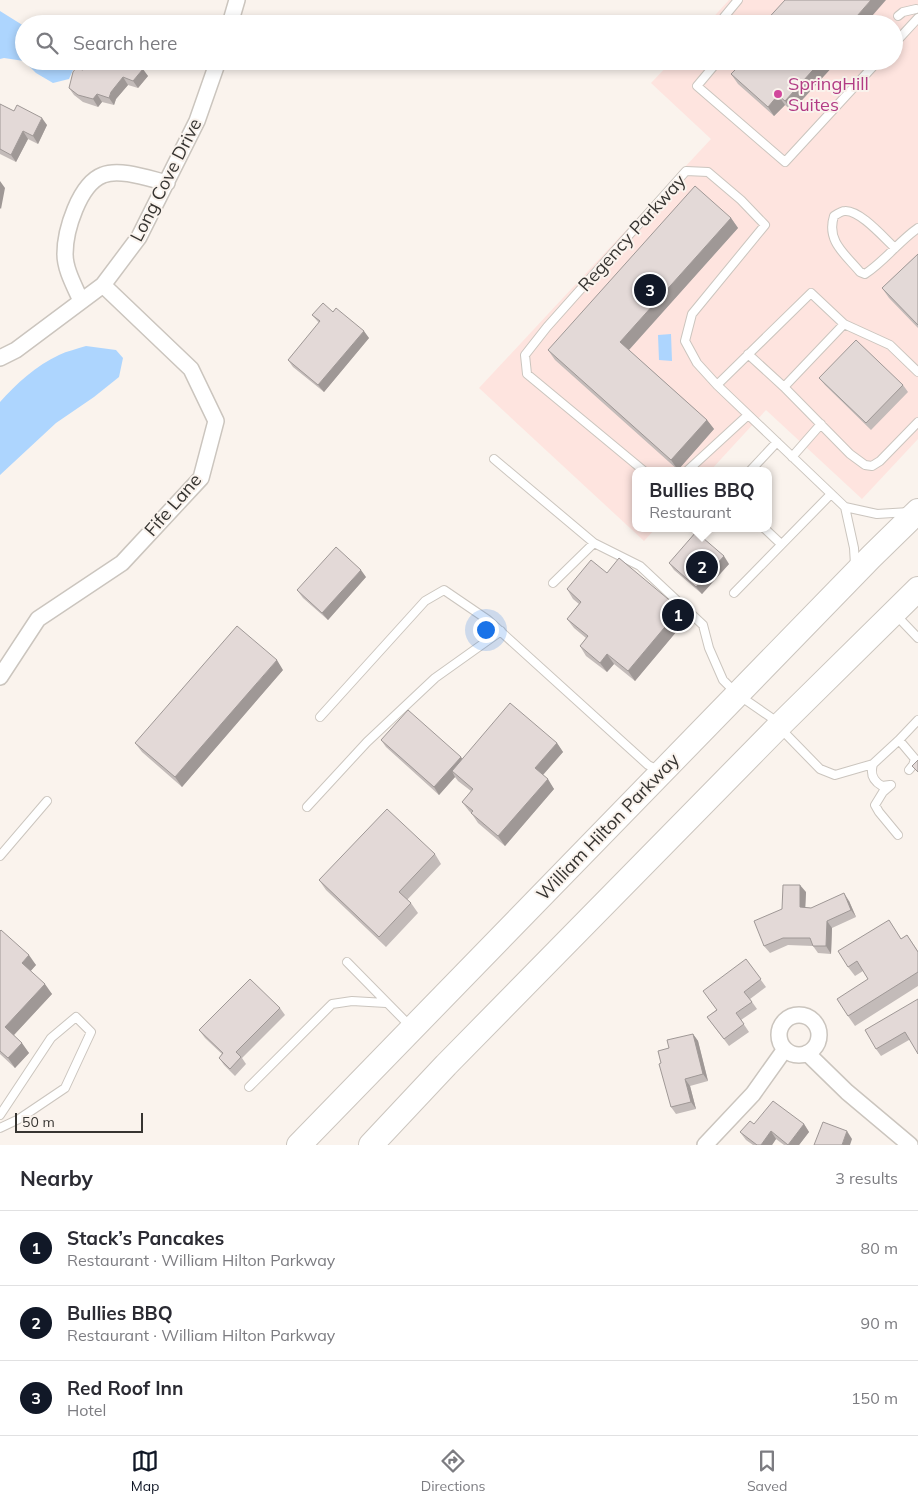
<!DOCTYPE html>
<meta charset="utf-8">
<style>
body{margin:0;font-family:Mulish,sans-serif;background:#f2f2f3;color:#2b2b33}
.scale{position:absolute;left:15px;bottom:12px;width:128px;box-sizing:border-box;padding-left:5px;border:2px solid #363431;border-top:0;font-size:14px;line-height:18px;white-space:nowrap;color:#363431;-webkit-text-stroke:4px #faf3ed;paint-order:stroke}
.you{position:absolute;left:485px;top:629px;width:18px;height:18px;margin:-12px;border:4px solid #fff;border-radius:50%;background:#1a73e8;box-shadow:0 0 0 8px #1a73e833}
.badge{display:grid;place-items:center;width:32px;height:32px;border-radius:50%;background:#111827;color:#fff;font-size:16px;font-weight:700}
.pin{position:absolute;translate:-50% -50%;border:2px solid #fff;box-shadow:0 1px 5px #0006}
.popup{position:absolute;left:632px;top:467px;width:140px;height:65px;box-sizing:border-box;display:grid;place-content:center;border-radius:10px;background:#fff;filter:drop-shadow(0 1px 4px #0005);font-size:16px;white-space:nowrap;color:#7c7c81}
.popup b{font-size:19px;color:#2b2b33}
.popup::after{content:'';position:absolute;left:50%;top:100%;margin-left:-10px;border:10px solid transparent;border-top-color:#fff}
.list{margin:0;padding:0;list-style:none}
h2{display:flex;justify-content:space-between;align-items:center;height:65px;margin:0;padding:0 20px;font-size:21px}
h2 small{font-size:16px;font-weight:400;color:#7c7c81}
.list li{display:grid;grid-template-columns:32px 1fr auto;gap:15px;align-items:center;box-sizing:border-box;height:75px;padding:0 20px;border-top:1px solid #e1e1e2}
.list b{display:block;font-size:19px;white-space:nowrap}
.list p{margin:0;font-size:16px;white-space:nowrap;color:#7c7c81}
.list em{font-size:16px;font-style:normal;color:#7c7c81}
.icon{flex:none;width:28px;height:28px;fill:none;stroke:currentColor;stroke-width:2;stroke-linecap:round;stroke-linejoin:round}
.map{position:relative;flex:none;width:918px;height:1145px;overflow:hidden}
.search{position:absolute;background:#fff;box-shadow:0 2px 8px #0003;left:15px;right:15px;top:15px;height:55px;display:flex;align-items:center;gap:12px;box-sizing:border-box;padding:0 18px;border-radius:28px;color:#7c7c81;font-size:19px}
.sheet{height:290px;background:#fff}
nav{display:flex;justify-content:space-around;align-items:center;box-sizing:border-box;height:70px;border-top:1px solid #e1e1e2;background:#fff;font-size:14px;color:#7c7c81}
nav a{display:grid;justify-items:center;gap:2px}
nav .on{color:#111827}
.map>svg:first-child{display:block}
.commercial{fill:#fee4df}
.water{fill:#add5fe}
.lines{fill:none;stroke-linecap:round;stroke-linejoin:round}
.service-casing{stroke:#cbc5be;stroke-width:10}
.minor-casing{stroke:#cbc5be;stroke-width:18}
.trunk-casing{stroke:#cbc5be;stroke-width:26}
.service{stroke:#fff;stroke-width:8}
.minor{stroke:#fff;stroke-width:15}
.trunk{stroke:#fff;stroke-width:24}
.wall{fill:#c3bbb9}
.shaded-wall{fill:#9f9896}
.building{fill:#e3d9d7;stroke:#9f9896}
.hotel-dot{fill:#d1479c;stroke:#faf3ed;stroke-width:2}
.labels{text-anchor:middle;stroke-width:4;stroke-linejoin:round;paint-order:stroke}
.hotel-label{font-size:18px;fill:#b23c85;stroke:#faf3ed;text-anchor:start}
.street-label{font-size:18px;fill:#363431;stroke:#faf3ed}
</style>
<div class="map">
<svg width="918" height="1145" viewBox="0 0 918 1145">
<rect width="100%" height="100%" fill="#faf3ed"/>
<path class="commercial" d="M729 0H918V439L862 499 766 410 710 471H636V528H656L644 541 479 388 711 139 651 83 672 61H894V24H707Z"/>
<path class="water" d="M0 11 24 26V61L4 58 0 59Z
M24 61H70L73 70 69 79 53 83 36 73Z
M671 334 672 361 659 360 658 335Z
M86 346 116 350 123 358 119 377 94 397 56 423 0 475V402C16 384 37 365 59 355 67 351 77 349 86 346Z"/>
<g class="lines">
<defs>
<path id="service" d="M898 16 903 12 916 9
M731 24 724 17 738 0
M894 44 918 18
M718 61 697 86 785 162 878 61
M895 248C884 238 860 210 845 211 842 211 837 214 834 216 826 241 845 254 860 272L865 274C885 261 899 241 918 228
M844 324 890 345 918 372
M717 385 811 293 844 324 784 387 748 354
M784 387 850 454 865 465 872 466 880 461 918 422
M792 457 821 424
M494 459 594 543 640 566 703 625 709 648 723 680 737 694 779 723
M644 471 527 374 525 355 547 327 686 171 708 172 741 200 765 225 692 314 685 341 697 363 717 385 845 507
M687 471 748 415
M750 471 777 442
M764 528 781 544
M855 565 854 548 845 507 877 514 909 512
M553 583 594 543
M734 593 831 494
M896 615 918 638
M320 717 425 601 444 590 488 620 648 765 660 771
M780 728 820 769 835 775 873 764 899 740 915 759 913 765 909 770
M899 740 918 720
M873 764C870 774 873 781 882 786L890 785
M891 785 883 792 875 805 879 812 898 835
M307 807 367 742 435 678 501 631
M0 856 47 801
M347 962 411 1027
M249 1087 332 1004 352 1001 386 1003
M0 1115 51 1038 76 1017 91 1032 65 1088 19 1119 0 1128"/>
<path id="minor" d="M230 24 237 0
M81 301C75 287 65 270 65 254 65 231 79 184 103 175 120 168 150 179 167 183
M0 358 16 350 103 285 139 237 197 121 218 61
M0 677 38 619 122 563 201 478 216 421 191 369 103 285
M779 1035a20 20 0 1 1 40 0a20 20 0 1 1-40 0Z
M807 1053 847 1092 910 1145
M705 1145 753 1094 785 1049"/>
<path id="trunk" d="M299 1145 871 557 918 511
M371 1145 446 1065 780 725 918 589"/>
</defs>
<use href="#service" class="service-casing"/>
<use href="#minor" class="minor-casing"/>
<use href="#trunk" class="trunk-casing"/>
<use href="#service" class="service"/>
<use href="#minor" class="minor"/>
<use href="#trunk" class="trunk"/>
</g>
<path class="wall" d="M83 61H133L148 76 138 88 128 85 116 99 114 105 102 102 98 107 83 102 74 95 69 88 83 70 85 63Z
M834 65 792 111 785 105 774 116 738 84 731 74 735 70 733 67Z
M0 104 14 111 47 125 38 144 28 139 16 162 0 154Z
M731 218 738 228 629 350 707 420 714 429 678 470 555 360 548 350Z
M918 254V328L889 298 882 288Z
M333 312 369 338 324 392 293 367 288 360 319 323 312 315Z
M819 378 903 385 908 392 871 430 825 385Z
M669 563 729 564 702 594 674 570Z
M607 573 680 609 687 619 635 681 614 664 607 672 586 656 580 646 586 638 574 628 567 619 579 604 573 599 567 589Z
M366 577 328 620 303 598 297 590Z
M283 670 182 787 142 752 135 743Z
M381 740 461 757 462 759 557 743 563 752 543 775 554 789 505 846 478 823 472 814 469 811 462 802 471 791 458 781 455 777 439 795 386 747Z
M435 854 441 864 407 900 411 903 418 913 386 947 326 890 319 880Z
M806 892 805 907 811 908 849 901 856 917 832 928 831 954 818 953 813 946 788 945 770 953 764 946 782 909Z
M889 920 901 939 907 935 918 951V986L855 1026 848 1016 868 979 863 971 855 976 848 967Z
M0 931 36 965 30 971 52 994 14 1035 29 1053 15 1068 0 1054Z
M746 959 766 987 750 999 757 1009 741 1020 749 1032 729 1046 707 1017 716 1010Z
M918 999 909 1040 881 1056 876 1049Z
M280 1008 285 1015 242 1058 246 1064 235 1076 224 1065 219 1058 222 1054 205 1038 199 1030Z
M693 1034 698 1041 708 1081 690 1086 696 1109 676 1114 671 1107 661 1063 669 1048Z
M754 1124H804L809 1132 799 1145H784L776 1139 772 1145H753L746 1140 740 1132Z"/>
<path class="shaded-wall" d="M871 0H886L865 24H850Z
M821 61H831L834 65 792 111 785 101Z
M143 69 148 76 138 88 133 81Z
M123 77 128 85 116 99 114 105 109 98 111 92Z
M97 94 102 102 98 107 93 99Z
M778 95 785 105 774 116 768 107Z
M42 118 47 125 38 144 33 136Z
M23 131 28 139 16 162 11 155Z
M0 181 5 188 1 209 0 208Z
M731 218 738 228 627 352 620 342Z
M364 331 369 338 324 392 318 385Z
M707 420 714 429 678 470 671 460Z
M724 556 729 564 702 594 696 587Z
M361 570 366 577 328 620 322 613Z
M680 609 687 619 635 681 628 671Z
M607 654 614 664 607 672 600 663Z
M277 660 283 670 182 787 175 777Z
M557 743 563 752 541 777 535 768Z
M461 757 466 765 452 771 455 777 439 795 434 787Z
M548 779 554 789 505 846 498 836Z
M800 885 806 892 805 914 800 907Z
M844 893 849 901 856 917 851 910Z
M827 921 832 928 831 954 826 946Z
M29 955 36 965 29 973 22 963Z
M45 984 52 994 12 1037 5 1027Z
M693 1034 698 1041 708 1081 703 1074Z
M22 1043 29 1053 15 1068 8 1058Z
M685 1079 690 1086 696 1109 691 1102Z
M804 1124 809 1132 799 1145H788Z
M771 1131 776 1139 772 1145H761Z
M847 1131 852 1139 850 1145H842Z"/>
<path class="building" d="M785 0H871L850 24H763Z
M86 61H133L143 69 133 81 123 77 111 92 109 98 97 94 93 99 78 95 69 88 73 72 76 68 83 70Z
M738 61H821L785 101 778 95 768 107 731 74 736 69 733 67Z
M0 104 14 111 17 105 42 118 33 136 23 131 11 155 0 149Z
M695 186 731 218 620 342 707 420 671 460 548 350Z
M918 254V325L882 288Z
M323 303 333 312 336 308 364 331 318 385 288 360 320 321 312 315Z
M856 340 903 385 866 423 819 378Z
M696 532 724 556 696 587 669 563Z
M336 547 361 570 322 613 297 590Z
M619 558 680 609 628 671 607 654 600 663 580 646 588 636 567 619 581 602 567 589 591 560 607 573Z
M237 626 277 660 175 777 135 743Z
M510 703 557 743 535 768 548 779 498 836 471 813 473 811 462 802 473 789 452 771Z
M408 710 461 757 434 787 381 740Z
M918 760V772L912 766Z
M387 809 435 854 399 892 411 903 379 937 319 880Z
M783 885H800V907L811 908 844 893 851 910 827 921 826 946H813L810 938H783L764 946 754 921 782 909Z
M889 920 901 939 907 935 918 952V972L848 1016 837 999 868 979 857 961 848 967 838 951Z
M1 930 29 955 22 963 45 984 5 1027 22 1043 8 1058 0 1051V931Z
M746 959 761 979 744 992 752 1002 736 1013 744 1024 724 1039 707 1017 717 1010 703 991Z
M250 979 280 1008 236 1052 241 1057 230 1069 219 1058 223 1053 199 1030Z
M918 999V1054L905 1032 876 1049 865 1030Z
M693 1034 703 1074 685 1079 691 1102 671 1107 659 1064 661 1063 658 1051 669 1048 667 1040Z
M773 1101 804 1124 788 1145 771 1131 761 1145H757L740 1132 750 1121 754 1124Z
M823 1122 847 1131 842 1145H814Z"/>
<circle class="hotel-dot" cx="778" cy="94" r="5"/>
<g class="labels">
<g class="hotel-label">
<text x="788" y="90">SpringHill<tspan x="788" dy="21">Suites</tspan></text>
</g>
<g class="street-label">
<text transform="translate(166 180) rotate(-63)" y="6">Long Cove Drive</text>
<text transform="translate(632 233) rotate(-48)" y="6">Regency Parkway</text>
<text transform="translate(173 505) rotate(-49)" y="6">Fife Lane</text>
<text transform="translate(608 827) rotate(-46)" y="6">William Hilton Parkway</text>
</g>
</g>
</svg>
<div class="scale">50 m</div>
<div class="you"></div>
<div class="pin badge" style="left:678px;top:615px">1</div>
<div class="pin badge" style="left:702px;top:567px">2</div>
<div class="popup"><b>Bullies BBQ</b>Restaurant</div>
<div class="pin badge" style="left:650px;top:290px">3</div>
<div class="search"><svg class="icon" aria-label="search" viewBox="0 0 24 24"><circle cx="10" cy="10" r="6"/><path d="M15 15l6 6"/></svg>Search here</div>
</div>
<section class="sheet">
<h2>Nearby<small>3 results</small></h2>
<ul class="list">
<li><span class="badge">1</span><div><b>Stack’s Pancakes</b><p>Restaurant · William Hilton Parkway</p></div><em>80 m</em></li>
<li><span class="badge">2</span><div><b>Bullies BBQ</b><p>Restaurant · William Hilton Parkway</p></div><em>90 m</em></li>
<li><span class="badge">3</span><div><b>Red Roof Inn</b><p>Hotel</p></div><em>150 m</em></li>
</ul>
</section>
<nav>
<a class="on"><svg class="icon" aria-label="map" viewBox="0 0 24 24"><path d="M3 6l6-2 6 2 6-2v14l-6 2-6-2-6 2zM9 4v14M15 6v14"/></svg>Map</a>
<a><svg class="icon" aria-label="directions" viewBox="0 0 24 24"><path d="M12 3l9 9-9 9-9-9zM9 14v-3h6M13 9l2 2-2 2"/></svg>Directions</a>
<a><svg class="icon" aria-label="saved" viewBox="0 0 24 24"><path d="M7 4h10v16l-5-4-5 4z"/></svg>Saved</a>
</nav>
